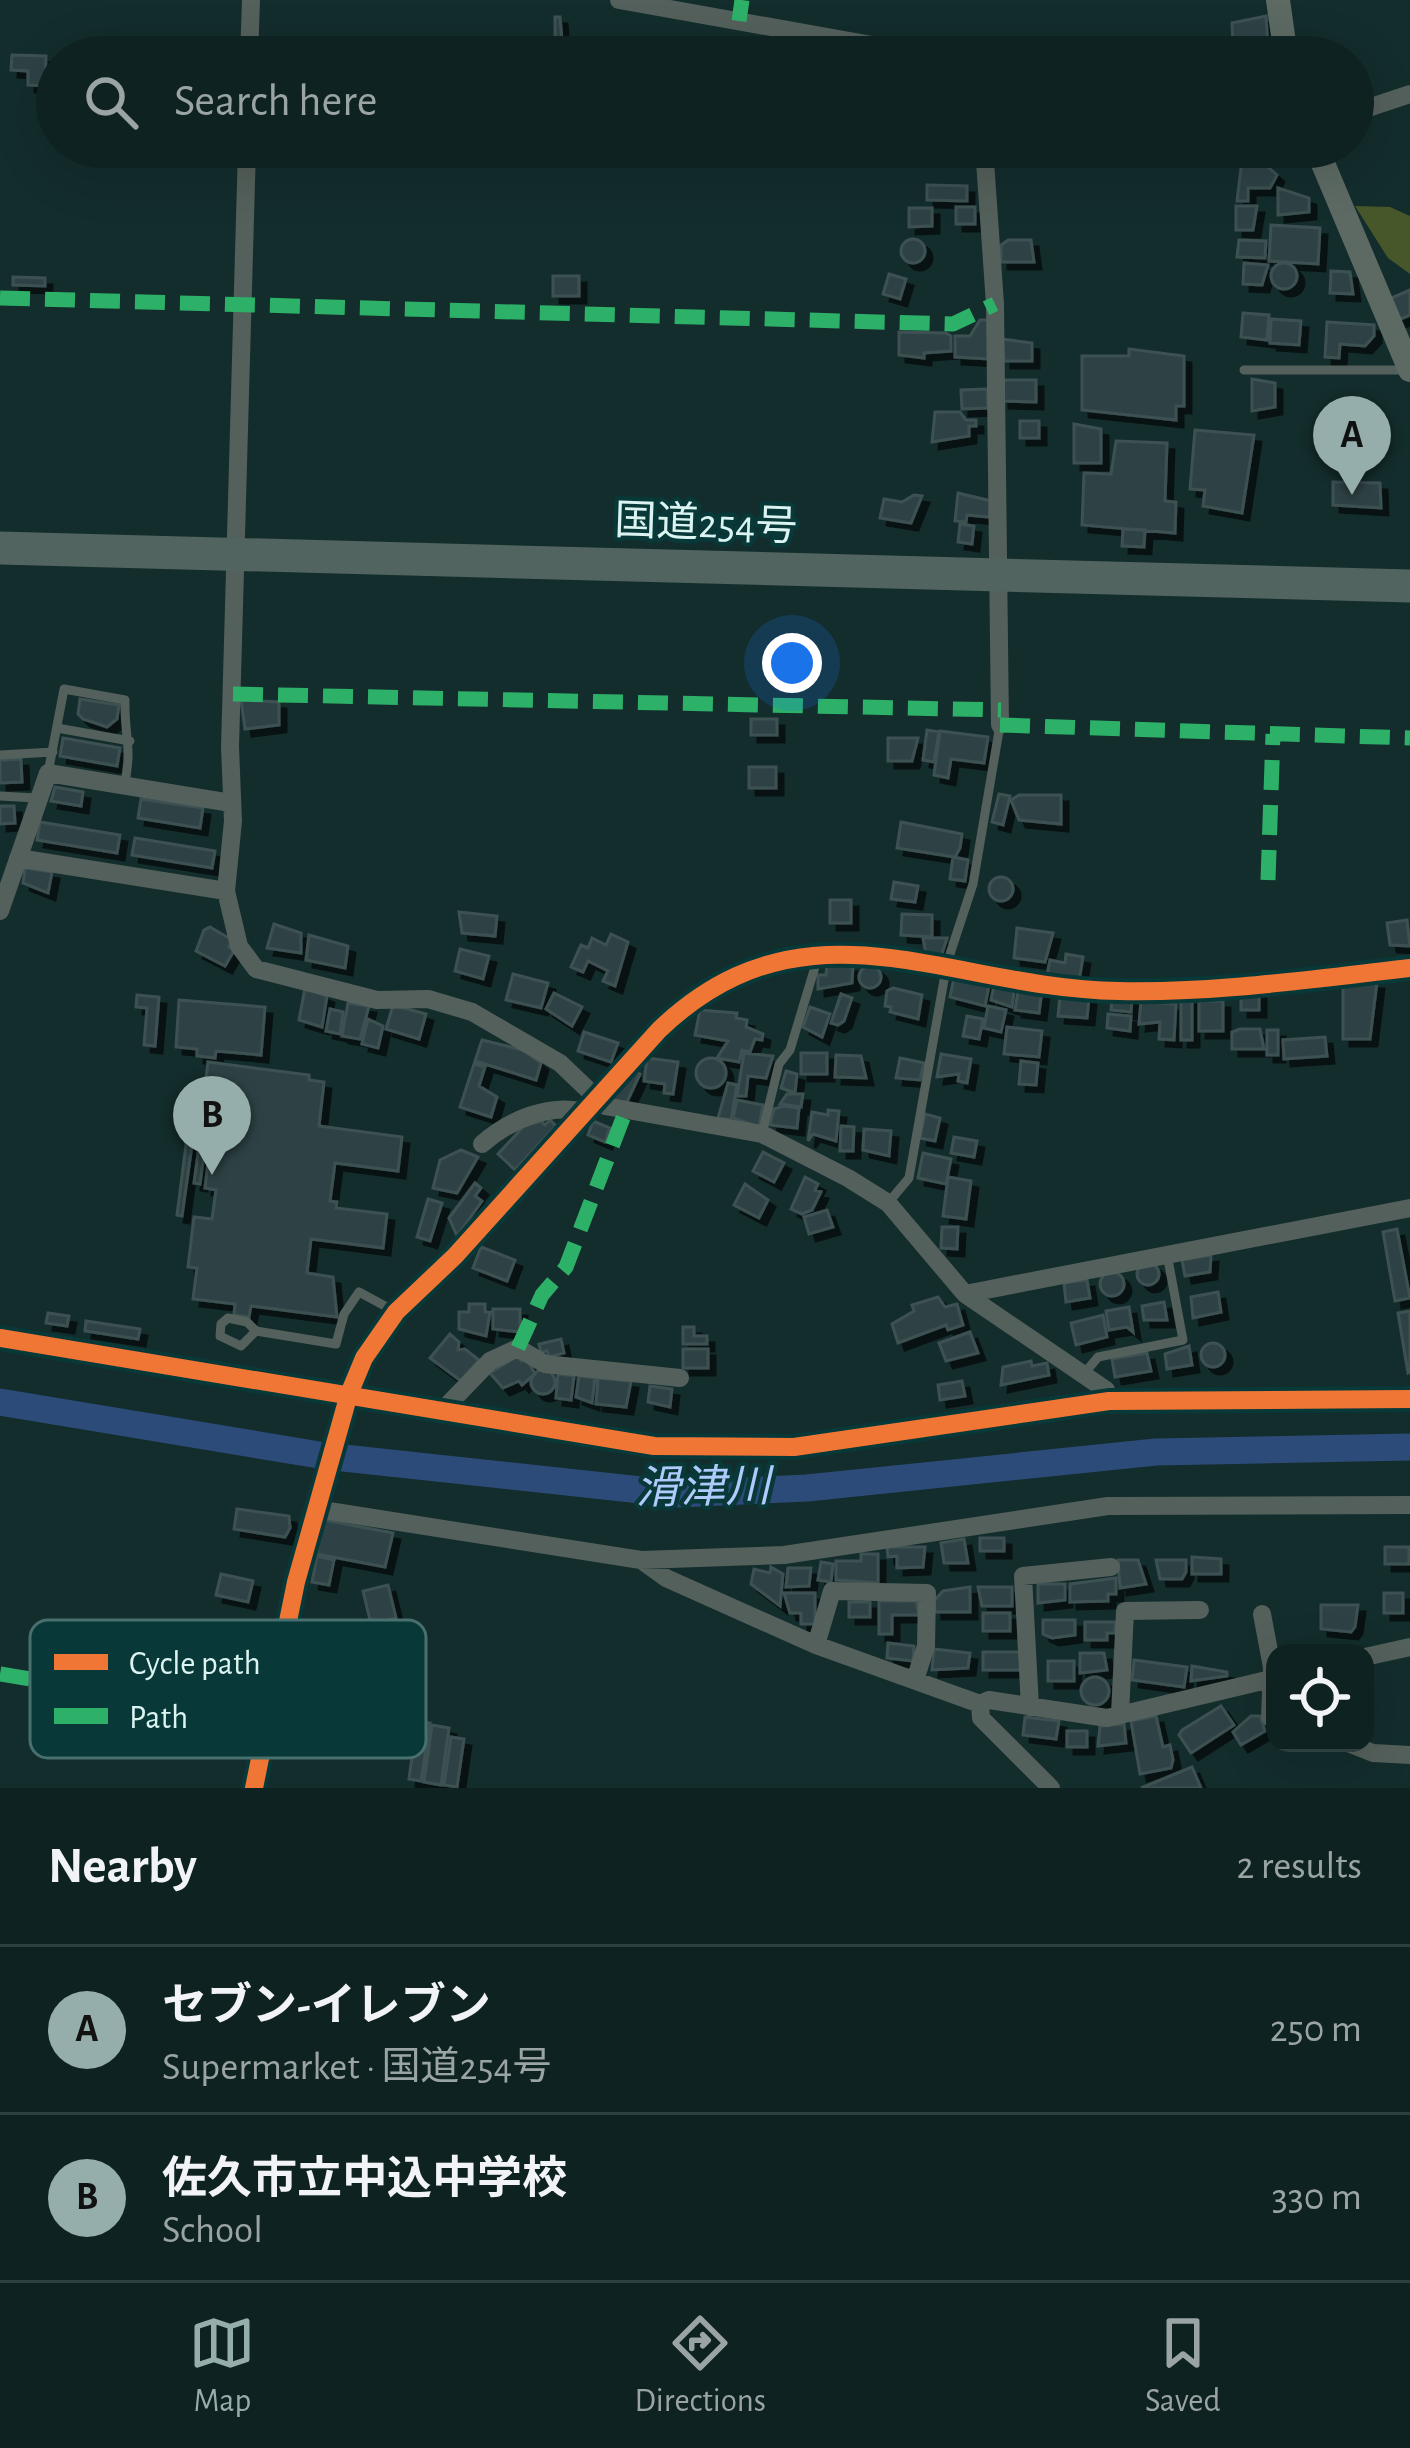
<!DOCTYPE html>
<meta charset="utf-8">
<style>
body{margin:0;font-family:"Alegreya Sans","Noto Sans JP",sans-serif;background:#172a2a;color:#f1f3f6}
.controls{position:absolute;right:36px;bottom:36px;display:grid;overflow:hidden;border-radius:24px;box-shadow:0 12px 48px #0002}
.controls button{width:108px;height:108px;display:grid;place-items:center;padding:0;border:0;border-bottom:3px solid #2e3f3f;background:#0e2221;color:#f1f3f6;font:60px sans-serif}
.you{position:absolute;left:792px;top:663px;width:42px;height:42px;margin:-30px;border:9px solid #fff;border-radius:50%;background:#1a73e8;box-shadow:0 0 0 18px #1a73e833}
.badge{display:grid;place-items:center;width:78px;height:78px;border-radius:50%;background:#95aeac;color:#111;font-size:39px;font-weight:700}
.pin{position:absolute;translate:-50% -99px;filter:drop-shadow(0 3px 6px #0008)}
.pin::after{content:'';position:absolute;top:63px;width:42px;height:36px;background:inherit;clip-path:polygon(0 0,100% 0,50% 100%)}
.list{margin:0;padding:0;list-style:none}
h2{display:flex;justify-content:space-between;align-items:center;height:156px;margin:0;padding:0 48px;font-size:51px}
h2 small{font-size:39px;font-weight:400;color:#9ba4a5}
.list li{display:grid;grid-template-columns:78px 1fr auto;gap:36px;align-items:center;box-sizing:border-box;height:168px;padding:0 48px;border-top:3px solid #2e3f3f}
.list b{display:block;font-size:45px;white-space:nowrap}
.list p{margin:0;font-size:39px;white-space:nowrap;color:#9ba4a5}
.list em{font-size:39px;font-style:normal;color:#9ba4a5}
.icon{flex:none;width:66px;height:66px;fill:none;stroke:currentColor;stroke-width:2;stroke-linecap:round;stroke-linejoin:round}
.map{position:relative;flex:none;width:1410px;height:1788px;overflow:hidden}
.search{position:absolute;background:#0e2221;box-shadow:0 12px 48px #0002;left:36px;right:36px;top:36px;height:132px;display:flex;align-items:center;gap:30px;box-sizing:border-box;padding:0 42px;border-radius:66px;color:#9ba4a5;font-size:45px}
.sheet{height:492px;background:#0e2221}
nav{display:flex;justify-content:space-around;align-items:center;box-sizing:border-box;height:168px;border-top:3px solid #2e3f3f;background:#0e2221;font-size:33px;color:#9ba4a5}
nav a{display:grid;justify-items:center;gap:6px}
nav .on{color:#95aeac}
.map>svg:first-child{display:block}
.green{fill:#48572a}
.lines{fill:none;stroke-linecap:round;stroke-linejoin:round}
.river{stroke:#2d4b79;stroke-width:27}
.building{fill:#2f4244;stroke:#3e5153;stroke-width:3;filter:url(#shadow)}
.lane{stroke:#54605b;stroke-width:9}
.street{stroke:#54605b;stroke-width:18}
.secondary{stroke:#5d6a64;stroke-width:24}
.highway{stroke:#51645f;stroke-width:33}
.quiet{stroke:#2db169;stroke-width:15;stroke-dasharray:30 15;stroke-linecap:butt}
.cycleway-casing{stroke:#083837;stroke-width:26}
.cycleway{stroke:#f07635;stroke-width:18}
.labels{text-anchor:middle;stroke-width:9;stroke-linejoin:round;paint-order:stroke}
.street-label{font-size:42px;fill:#dbf3f1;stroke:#083837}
.water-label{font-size:45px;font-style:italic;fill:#afcbfb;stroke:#083837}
.key{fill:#083837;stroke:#47706f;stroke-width:3}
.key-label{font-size:33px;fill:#dbf3f1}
</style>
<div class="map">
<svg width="1410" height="1788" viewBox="0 0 1410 1788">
<defs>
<filter id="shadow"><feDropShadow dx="7" dy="7" stdDeviation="0" flood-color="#0009"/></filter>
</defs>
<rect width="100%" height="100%" fill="#132d2c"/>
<path class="green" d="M1355 206 1390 207 1410 216V274L1388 258Z"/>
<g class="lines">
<path class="river" d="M0 1402 325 1456 678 1494 807 1488 1156 1452 1410 1447"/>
</g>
<path class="building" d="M1266 16 1268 46 1253 41 1233 45 1232 23Z
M555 17H560L563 52H555Z
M12 55 46 56 45 86 28 85V71L11 70Z
M1242 160H1260L1277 175 1270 188H1248V201H1237Z
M927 185 967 186V201L927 200Z
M1278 188 1309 198V212L1278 215Z
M1236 206H1257L1253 230H1236Z
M956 207H975V224H956Z
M909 208H932V226L909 227Z
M1271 225 1320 228 1318 264 1269 261Z
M901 251a12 12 0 1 1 24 0a12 12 0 1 1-24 0Z
M1008 240H1031L1034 262H1001V245Z
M1239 240 1266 241 1265 258 1237 257Z
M1244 263 1268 265 1262 285 1243 284Z
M1271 276a13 13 0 1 1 26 0a13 13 0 1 1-26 0Z
M1331 271 1350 272 1353 294 1330 293Z
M889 274 906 279 900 299 883 294Z
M553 276H579V296H553Z
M13 277 45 278V286L13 285Z
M1410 290V315L1398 320 1389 299Z
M1243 313 1269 315 1267 340 1241 337Z
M1271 319 1301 321 1299 345 1270 343Z
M980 320H989V359L955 357V336H970Z
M1327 322 1374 325V336L1365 346 1340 344 1339 358 1325 357Z
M899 332 946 333 951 336V351L924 353V358L899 355Z
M1002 339 1032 343V361H1004Z
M1129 349 1184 356V406H1176V420L1082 410V356H1129Z
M1252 379 1275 383V407L1252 411Z
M1002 380H1036V402L1002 401Z
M987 389 988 408 962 409 961 390Z
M935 412H960L966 420H976V426H969V436L932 442Z
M1020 421H1039V438H1020Z
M1074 424 1101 429V463H1074Z
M1195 430 1254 435 1242 513 1203 506 1205 490 1190 489Z
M1116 441 1167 443 1165 501 1176 502 1175 533 1082 525 1084 473 1111 474Z
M1333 482 1380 483 1381 508 1333 505Z
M958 493 991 501 989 517 967 515 966 522 955 521Z
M914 495 922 496 911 523 880 518 884 499 902 502Z
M960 524 974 526 972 544 958 542Z
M1123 529 1145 530 1144 547 1122 546Z
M80 699 119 705 117 719 107 727 83 719 78 714Z
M241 700 279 702V725L245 729Z
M751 719H777V735H751Z
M927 730 939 732 934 762 923 760Z
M940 731 988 737 984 763 951 759 948 778 934 775Z
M63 738 120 748 117 766 60 756Z
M888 738H918L912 761H888Z
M21 759 22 782 0 783V760Z
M749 767H776V788H749Z
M55 787 83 792 81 806 51 801Z
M999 794 1010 796 1003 825 992 822Z
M1019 795H1061V824L1019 820 1011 800Z
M141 799 203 808 200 828 138 818Z
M0 806H14L15 823 0 824Z
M40 822 120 835 117 853 37 840Z
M901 822 962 834 960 848 955 857 897 848Z
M135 838 215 851 212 868 132 855Z
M953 857 968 860 965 881 950 879Z
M25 868 52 872 48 893 23 883Z
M989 889a12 12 0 1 1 24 0a12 12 0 1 1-24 0Z
M894 882 918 886 915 902 891 899Z
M830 900H851V923H830Z
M459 912 497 916 495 936 462 933Z
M902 914 932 915V937L901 935Z
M1407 920 1410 946 1390 945 1387 923Z
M274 924 301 933V953L267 948Z
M210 927 232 940 229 947 235 949 225 966 196 951 204 930Z
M1017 928 1053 933 1045 962 1014 958Z
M611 934 628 942 615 986 603 981 608 971 588 961 583 972 571 967 581 945 588 948 592 938 606 945Z
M309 935 348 946 345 968 306 960Z
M923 938H947L942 954H926Z
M460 949 489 956 483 979 455 971Z
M1066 954 1083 957 1079 981 1047 975 1050 960 1065 963Z
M827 964 853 965 852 983 818 989V975H826Z
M859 977a11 11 0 1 1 22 0a11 11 0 1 1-22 0Z
M955 973 990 981 985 1006 950 997Z
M513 974 548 983 541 1008 506 1000Z
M995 981 1015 985 1012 1007 991 1000Z
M1343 982H1377L1370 1039H1343Z
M305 988 327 996 322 1027 299 1020Z
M893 988 922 995 918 1019 890 1012 891 1007 885 1006 887 991Z
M1024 988 1042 990 1039 1013 1015 1010 1018 991Z
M1241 992H1259V1010H1241Z
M554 993 582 1007 572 1026 546 1009Z
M841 994 852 998 844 1021 838 1025 831 1023Z
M137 995 159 997 155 1046 144 1045 147 1008 136 1007Z
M1060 996 1089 998 1087 1018 1058 1016Z
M1112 997 1132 999 1131 1012 1111 1010Z
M1181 998H1192V1040H1181Z
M179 1000 265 1007 261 1055 216 1051 215 1058 197 1056V1049L176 1047Z
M1141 1001 1176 1004 1174 1040 1159 1039 1160 1022 1139 1024Z
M1199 1001H1223V1031H1199Z
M348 1003 369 1006 360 1039 342 1036Z
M393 1005 426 1014 419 1039 386 1029Z
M988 1006 1006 1010 1001 1032 984 1028Z
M810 1007 830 1014 822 1037 803 1027Z
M330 1009 343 1012 340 1034 326 1031Z
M700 1010 737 1013 736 1018 747 1020 746 1027 763 1034 762 1040 755 1039 750 1052 742 1050 739 1062 717 1058 728 1041 695 1035Z
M1108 1014 1131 1016 1130 1031 1107 1028Z
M967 1016 983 1019 979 1039 963 1036Z
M368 1019 383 1026 378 1048 362 1044Z
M1007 1027 1042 1031 1039 1057 1004 1054Z
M1240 1029H1260L1264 1049H1232V1032Z
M1267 1030H1278V1055H1267Z
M584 1032 618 1043 611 1062 578 1051Z
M1325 1037 1327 1056 1284 1059 1283 1040Z
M482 1040 523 1050 541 1063 536 1080 475 1061Z
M744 1053 773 1056 766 1078 748 1076 746 1096H737Z
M801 1053H827V1074H801Z
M941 1054 971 1059 967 1083 958 1081 959 1074 937 1077Z
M836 1055 861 1056 866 1078 835 1077Z
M696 1073a15 15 0 1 1 30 0a15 15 0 1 1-30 0Z
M647 1058 678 1062 673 1094 664 1093 665 1084 644 1081Z
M900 1058 924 1063 920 1080 896 1078Z
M1021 1061 1038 1063 1036 1085 1019 1084Z
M208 1062 309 1075V1080L324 1082 319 1126 402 1137 398 1171 335 1163 330 1201 337 1202 336 1208 387 1214 383 1248 311 1239 307 1273 333 1277 337 1317 251 1306 249 1317 234 1315 235 1304 193 1299 197 1268 188 1267 194 1217 212 1219 216 1190 205 1188 211 1137 199 1135Z
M474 1064 485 1067 479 1086 497 1097 491 1117 460 1107Z
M631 1070 640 1074 626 1104 612 1100Z
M786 1071 797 1074 795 1093 781 1088Z
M728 1083 737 1085 731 1120 718 1118Z
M787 1094H803L801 1107 780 1104Z
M737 1100 763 1105 759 1127 733 1118Z
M783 1106 799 1108 797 1128 770 1125 774 1109Z
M828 1110 839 1111 836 1141 813 1134 808 1141 812 1112 828 1115Z
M925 1114 940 1118 935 1141 920 1138Z
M550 1120 556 1126 515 1170 498 1154 524 1126 541 1121 545 1125Z
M593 1121 610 1128 605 1142 588 1135Z
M841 1126 854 1127 853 1151H840Z
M864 1129 891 1131 889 1156 863 1150Z
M187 1137 193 1138 182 1216 177 1215Z
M954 1137 977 1141 974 1157 951 1153Z
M200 1139 206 1140 200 1184 194 1183Z
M461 1150 478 1157 457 1193 433 1188 440 1160Z
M763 1152 784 1163 774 1182 753 1171Z
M923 1153 951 1159 946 1184 918 1178Z
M805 1177 818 1184 815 1190 821 1192 812 1210 802 1214 791 1209Z
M948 1177 971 1181 966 1219 943 1216Z
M475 1183 481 1188 475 1196 482 1201 457 1236 449 1218Z
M745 1184 768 1200 759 1218 734 1205Z
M428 1199 442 1203 430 1241 417 1237Z
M827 1210 833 1227 809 1234 804 1217Z
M942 1227H958L957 1249 941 1248Z
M1397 1229 1410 1298 1395 1301 1383 1232Z
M481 1247 515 1260 507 1281 473 1268Z
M1211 1255 1210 1272 1185 1276 1182 1260Z
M1137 1274a11 11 0 1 1 22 0a11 11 0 1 1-22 0Z
M1100 1284a12 12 0 1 1 24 0a12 12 0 1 1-24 0Z
M1087 1280 1090 1298 1066 1302 1064 1283Z
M1218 1292 1221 1312 1193 1318 1191 1297Z
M938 1297 945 1307 957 1304 963 1325 948 1330 946 1325 898 1343 892 1324 914 1311 912 1305Z
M1164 1302 1167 1320H1144L1142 1306Z
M469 1304H485V1312H490L486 1336 459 1329V1312H469Z
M1129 1307 1133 1332 1127 1327 1109 1330 1106 1311Z
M493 1309H520V1332L493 1329Z
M1410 1311V1372L1408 1373 1398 1313Z
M48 1313 69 1316 67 1326 46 1323Z
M1103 1315 1107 1337 1076 1345 1071 1323Z
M86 1321 140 1329 138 1339 85 1331Z
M683 1327H694V1336H707V1344H683Z
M970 1332 978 1353 946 1361 939 1343Z
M450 1334 459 1342 458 1350 465 1349 479 1360 461 1381 430 1358Z
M561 1339 564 1353 549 1357 547 1351 541 1352 539 1344Z
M1201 1355a12 12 0 1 1 24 0a12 12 0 1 1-24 0Z
M1189 1346 1192 1365 1167 1369 1165 1354Z
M683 1349H708V1368H683Z
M1147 1353 1151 1371 1115 1377 1112 1359Z
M517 1356 521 1361 526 1357 535 1374 522 1385 519 1381 503 1388 490 1373Z
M1031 1361 1032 1366 1047 1363 1049 1375 1001 1385 1003 1367Z
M531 1382a12 12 0 1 1 24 0a12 12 0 1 1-24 0Z
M558 1374 574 1376 571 1400 556 1398Z
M579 1376 595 1378 592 1403 576 1397Z
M598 1378 631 1381 626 1407 596 1404Z
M962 1381 965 1396 940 1400 938 1385Z
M650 1386 672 1389 670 1407 648 1402Z
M237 1509 289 1516 290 1528 285 1537 234 1529Z
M324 1520 393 1533 385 1567 317 1554Z
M980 1538H1004V1551H980Z
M964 1539 968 1563H944L941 1543Z
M887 1547H925L923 1567 897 1568V1556L888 1557Z
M1385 1547H1409V1564H1385Z
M861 1554H878V1583L836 1580V1561H861Z
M317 1556 334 1560 329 1585 312 1582Z
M1192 1557 1221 1559V1574H1192Z
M1118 1560H1138L1146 1584 1120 1588Z
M1156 1560H1186V1572L1182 1579H1160Z
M821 1562 833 1564 831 1582 818 1580Z
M771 1567 783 1574 780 1606 751 1584 754 1569 770 1573Z
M788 1568H811L809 1586 786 1587Z
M221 1574 253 1581 248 1602 216 1595Z
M1116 1578V1594H1108V1601L1070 1602V1584Z
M1038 1584H1065V1600L1038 1603Z
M388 1585 396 1618 371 1624 363 1591Z
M970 1587V1612H935L934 1601 943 1591Z
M978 1587H1012V1606H982Z
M784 1593H815V1624H801V1613H790Z
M1384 1593H1403V1613H1384Z
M879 1601H916L919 1615H892V1634H879Z
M849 1602H870V1617H849Z
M1321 1605H1358L1355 1627 1351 1632 1321 1629Z
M983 1613H1010V1631H983Z
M1043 1620H1075V1635L1052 1638 1043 1634Z
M1085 1622H1115V1633H1107V1640H1085Z
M888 1643 914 1646 913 1661 887 1658Z
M934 1649 970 1653 968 1668 932 1670Z
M983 1652H1025V1670H983Z
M1080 1653H1104L1107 1670 1080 1673Z
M1134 1660 1187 1667 1184 1687 1132 1680Z
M1048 1661H1074V1681H1048Z
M1192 1666 1227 1672V1676L1191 1681Z
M1081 1691a14 14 0 1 1 28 0a14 14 0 1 1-28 0Z
M1221 1706 1234 1725 1191 1753 1179 1735 1182 1730Z
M1156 1716 1163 1747 1170 1745 1173 1760 1171 1768 1140 1774 1131 1721Z
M1251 1716H1260L1265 1731 1241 1745 1233 1732Z
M1025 1717 1059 1721 1056 1739 1023 1735Z
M417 1721 430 1723 421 1781 409 1779Z
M1124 1724 1126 1743 1098 1746 1100 1726Z
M432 1725 449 1728 441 1785 424 1782Z
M1067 1731H1087V1747H1067Z
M451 1737 464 1739 457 1787 444 1785Z
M1192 1767 1201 1788H1141Z"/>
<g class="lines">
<path class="lane" d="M1244 370H1405
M57 728 130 741
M0 755 53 752
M48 773 64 689 125 700C124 736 133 748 124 786
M0 796 36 798
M762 1134 779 1064 790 1050 818 957
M888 1203 909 1178 947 963 973 884 1000 725
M256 1331 241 1346 220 1336 221 1324 228 1318 247 1322 256 1331 336 1344 344 1314 359 1292 396 1312
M1083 1375 1098 1357 1183 1340 1167 1254"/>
<path class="street" d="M619 0 939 57
M249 57 251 0
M1353 113 1410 94
M984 147 995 304 1000 725
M18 858 226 891 239 946 256 969 377 1000 428 999 472 1012 560 1063 605 1106 762 1134 848 1178 888 1203 965 1294 1106 1390 1109 1401
M226 891 233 821 230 747 247 147
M0 911 48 773 231 803
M482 1144C509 1120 549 1103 585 1112
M965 1294 1410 1208
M0 1338 654 1446 794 1447 1109 1401 1410 1399
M439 1414 490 1361 518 1348 545 1364 680 1378
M316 1509 641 1560 784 1555 1108 1506 1410 1505
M641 1560 666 1578 816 1645 980 1704 989 1700 1107 1718 1275 1678
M1262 1614 1272 1667 1270 1717 1275 1723
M816 1645 832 1591 927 1593 926 1646 915 1680
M1365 1657 1410 1647
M980 1704 981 1718 1051 1788
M1030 1707 1023 1576 1111 1567
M1120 1714 1125 1611 1200 1610
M1348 1743 1373 1753 1410 1755
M254 1788 296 1582 349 1394 364 1358 396 1312 455 1256 659 1030C806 889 949 989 1119 991 1216 993 1313 979 1410 968"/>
<path class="secondary" d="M1278 0 1286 57
M1316 147 1410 370"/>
<path class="highway" d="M0 548 1410 586"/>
<path class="quiet" d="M739 21 742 0
M0 298 953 324 995 304
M233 694 1001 710
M1000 725 1410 738
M1268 880 1273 734
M518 1348 542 1295 566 1267 626 1110
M0 1674 268 1718"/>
<defs>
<path id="cycleway" d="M0 1338 654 1446 794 1447 1109 1401 1410 1399
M254 1788 296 1582 349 1394 364 1358 396 1312 455 1256 659 1030C806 889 949 989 1119 991 1216 993 1313 979 1410 968"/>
</defs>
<use href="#cycleway" class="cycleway-casing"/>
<use href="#cycleway" class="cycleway"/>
</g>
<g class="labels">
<g class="street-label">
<text transform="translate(706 522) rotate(2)" y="15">国道254号</text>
</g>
<g class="water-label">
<text transform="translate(703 1486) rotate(-1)" y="16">滑津川</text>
</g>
</g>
<rect x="30" y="1620" width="396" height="138" rx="18" class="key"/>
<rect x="54" y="1654" width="54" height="16" fill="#f07635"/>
<rect x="54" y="1708" width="54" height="16" fill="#2db169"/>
<g class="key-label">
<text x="129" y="1674">Cycle path</text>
<text x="129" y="1728">Path</text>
</g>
</svg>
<div class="controls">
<button><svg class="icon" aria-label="locate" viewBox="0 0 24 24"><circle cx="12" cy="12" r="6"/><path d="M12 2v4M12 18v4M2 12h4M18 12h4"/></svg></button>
</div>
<div class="you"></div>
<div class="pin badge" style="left:1352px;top:495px">A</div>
<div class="pin badge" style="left:212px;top:1175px">B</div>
<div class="search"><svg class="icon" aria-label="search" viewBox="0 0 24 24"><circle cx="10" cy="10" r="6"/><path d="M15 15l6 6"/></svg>Search here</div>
</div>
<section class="sheet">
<h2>Nearby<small>2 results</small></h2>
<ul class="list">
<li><span class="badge">A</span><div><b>セブン-イレブン</b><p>Supermarket · 国道254号</p></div><em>250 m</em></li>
<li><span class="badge">B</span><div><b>佐久市立中込中学校</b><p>School</p></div><em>330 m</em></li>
</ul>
</section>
<nav>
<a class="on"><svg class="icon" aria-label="map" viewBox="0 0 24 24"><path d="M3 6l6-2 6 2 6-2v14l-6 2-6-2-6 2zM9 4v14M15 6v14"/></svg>Map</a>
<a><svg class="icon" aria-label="directions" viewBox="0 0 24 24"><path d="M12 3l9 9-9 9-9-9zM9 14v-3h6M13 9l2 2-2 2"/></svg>Directions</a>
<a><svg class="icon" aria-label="saved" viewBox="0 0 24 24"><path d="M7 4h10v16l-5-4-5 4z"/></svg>Saved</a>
</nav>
